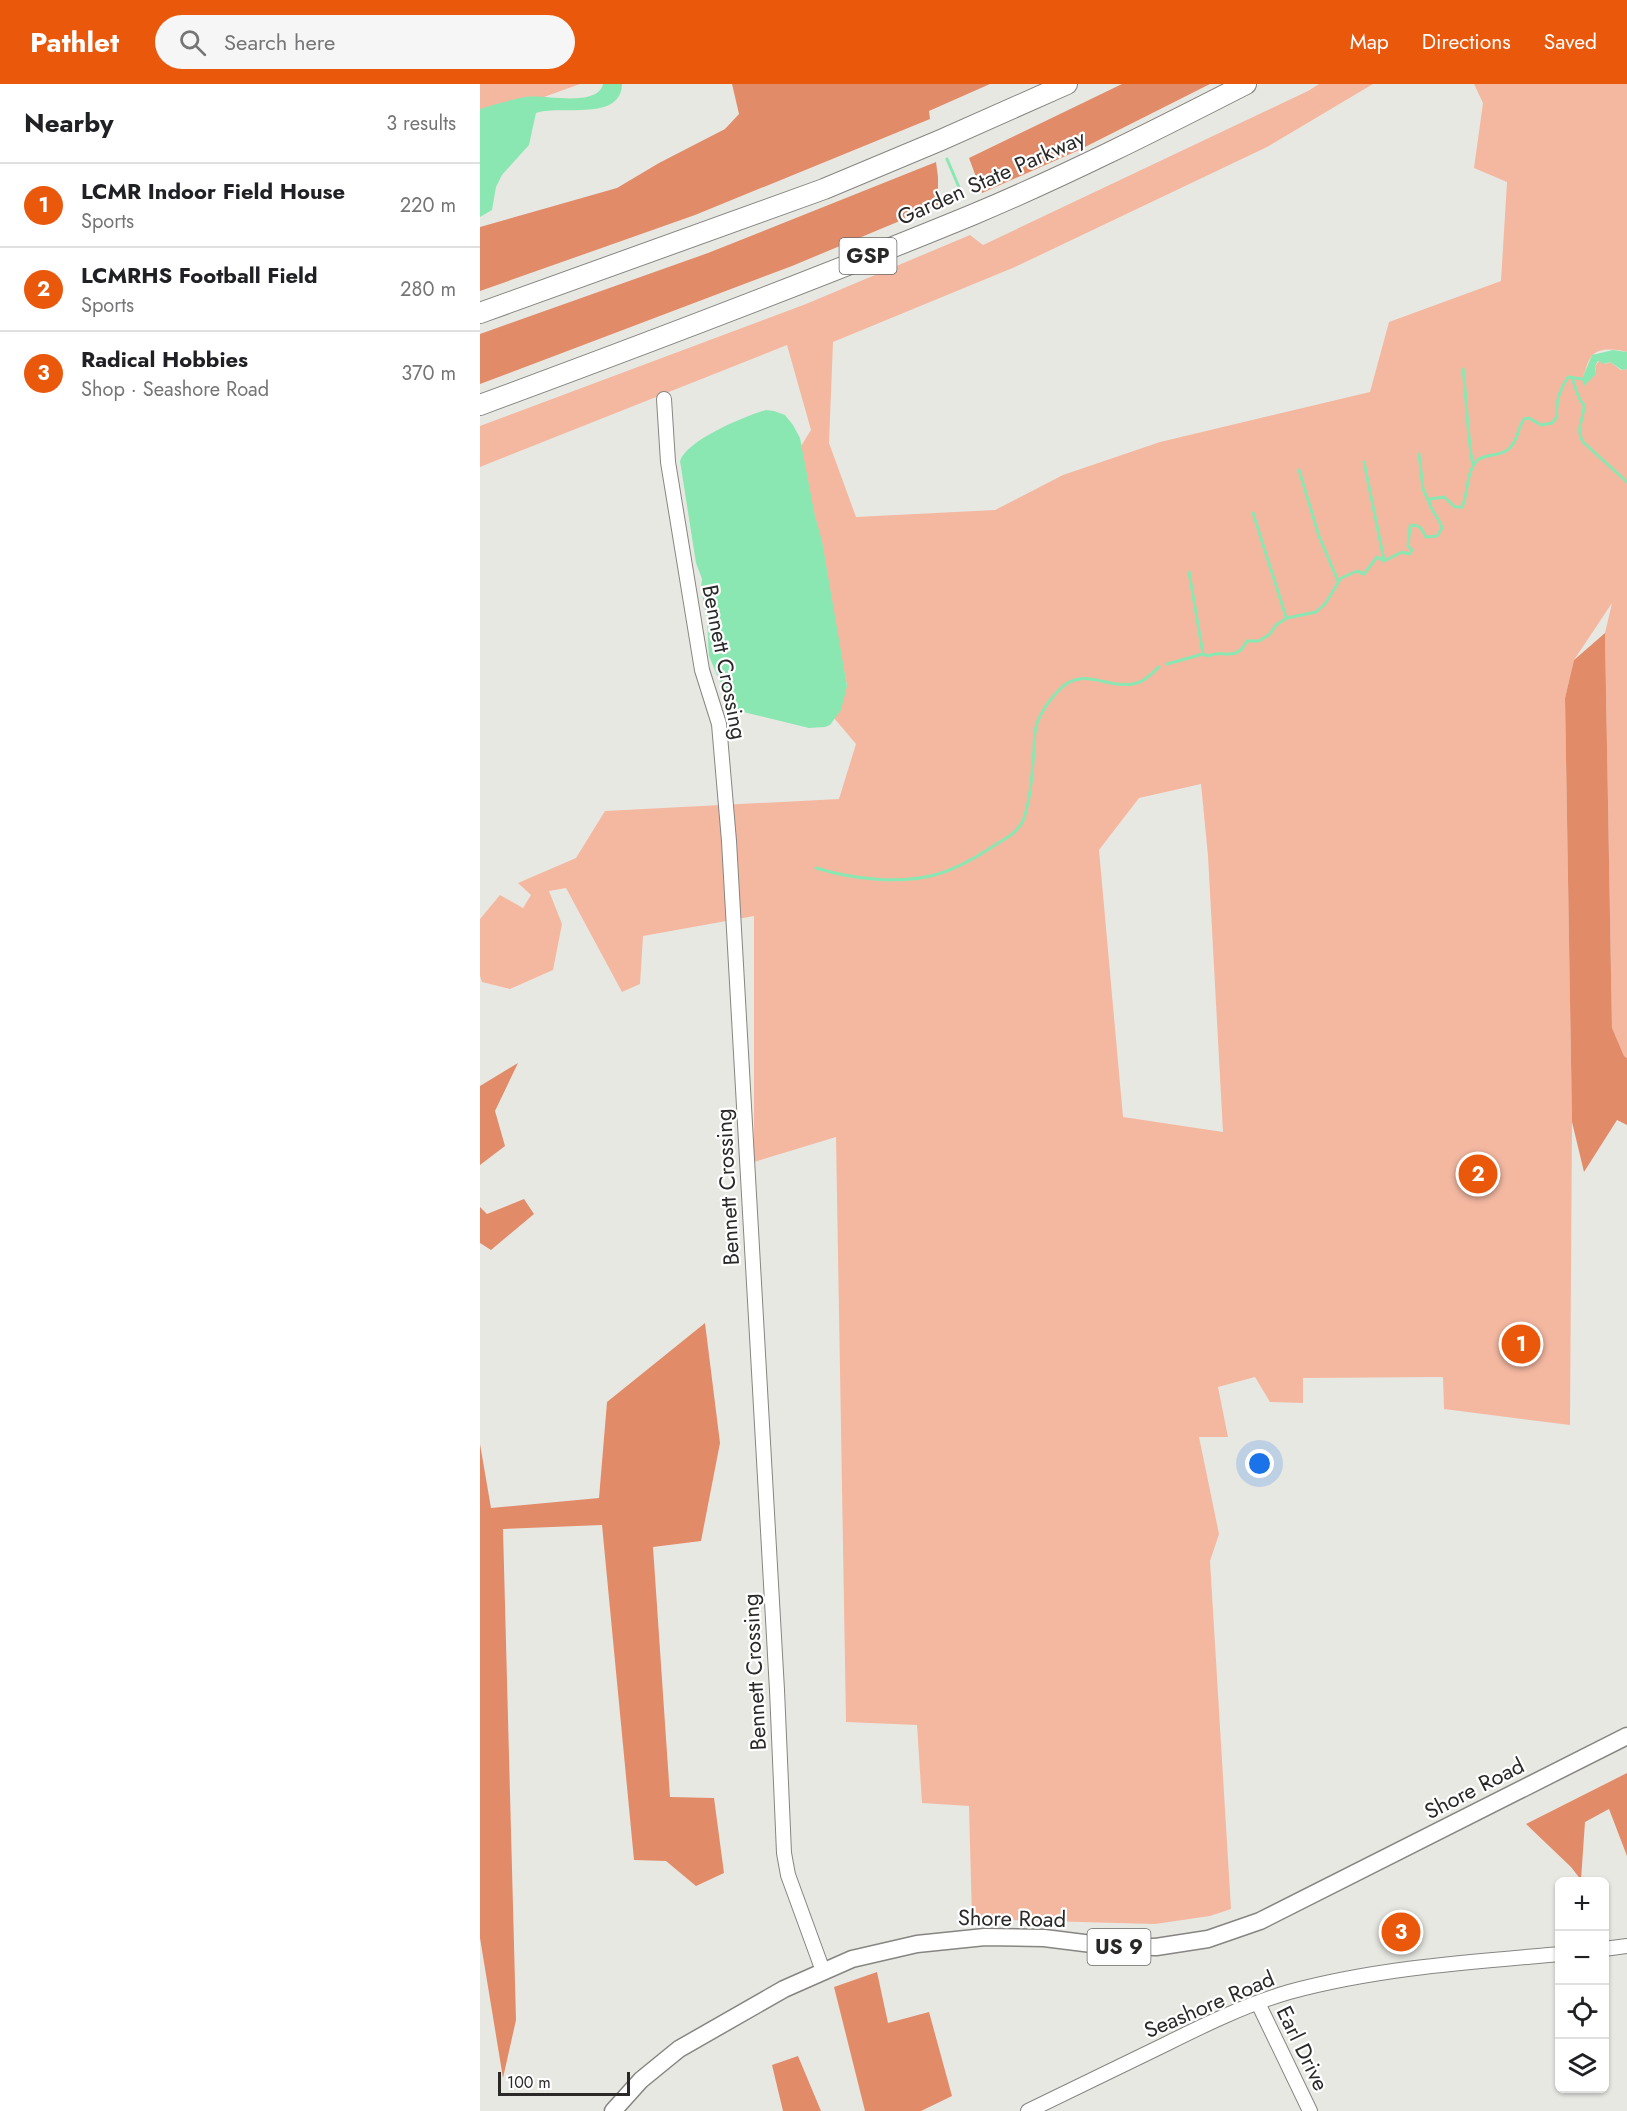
<!DOCTYPE html>
<meta charset="utf-8">
<style>
body{margin:0;font-family:Jost,sans-serif;background:#f6f6f6;color:#202124}
.controls{position:absolute;right:18px;bottom:18px;display:grid;overflow:hidden;border-radius:9px;box-shadow:0 2px 4px #0004}
.controls button{width:54px;height:54px;display:grid;place-items:center;padding:0;border:0;border-bottom:2px solid #e0e0e0;background:#fff;color:#202124;font:30px sans-serif}
.scale{position:absolute;left:18px;bottom:15px;width:132px;box-sizing:border-box;padding-left:6px;border:3px solid #2a2928;border-top:0;font-size:16px;line-height:21px;white-space:nowrap;color:#2a2928;-webkit-text-stroke:4px #fff;paint-order:stroke}
.you{position:absolute;left:780px;top:1380px;width:21px;height:21px;margin:-15px;border:4px solid #fff;border-radius:50%;background:#1a73e8;box-shadow:0 0 0 9px #1a73e833}
.badge{display:grid;place-items:center;width:39px;height:39px;border-radius:50%;background:#ea580c;color:#fff;font-size:20px;font-weight:700}
.pin{position:absolute;translate:-50% -50%;border:3px solid #fff;box-shadow:0 2px 6px #0006}
.list{margin:0;padding:0;list-style:none}
h2{display:flex;justify-content:space-between;align-items:center;height:78px;margin:0;padding:0 24px;font-size:26px}
h2 small{font-size:20px;font-weight:400;color:#757577}
.list li{display:grid;grid-template-columns:39px 1fr auto;gap:18px;align-items:center;box-sizing:border-box;height:84px;padding:0 24px;border-top:2px solid #e0e0e0}
.list b{display:block;font-size:22px;white-space:nowrap}
.list p{margin:0;font-size:20px;white-space:nowrap;color:#757577}
.list em{font-size:20px;font-style:normal;color:#757577}
.icon{flex:none;width:33px;height:33px;fill:none;stroke:currentColor;stroke-width:2;stroke-linecap:round;stroke-linejoin:round}
.map{position:relative;flex:none;width:1147px;height:2027px;overflow:hidden}
header{display:flex;align-items:center;gap:36px;box-sizing:border-box;height:84px;padding:0 30px;background:#ea580c;color:#fff}
header strong{font-size:28px}
nav{display:flex;gap:33px;margin-inline-start:auto;font-size:21px}
.search{width:420px;height:54px;background:#f6f6f6;display:flex;align-items:center;gap:15px;box-sizing:border-box;padding:0 21px;border-radius:33px;color:#757577;font-size:22px}
main{display:flex}
aside{flex:1;background:#fff}
.map>svg:first-child{display:block}
.green{fill:#f4b8a1;fill-rule:evenodd}
.forest{fill:#e28b69}
.water{fill:#8be7b2}
.lines{fill:none;stroke-linecap:round;stroke-linejoin:round}
.stream{stroke:#8be7b2;stroke-width:3}
.minor-casing{stroke:#868581;stroke-width:16}
.major-casing{stroke:#868581;stroke-width:19}
.highway-casing{stroke:#868581;stroke-width:22}
.minor{stroke:#fff;stroke-width:14}
.major{stroke:#fff;stroke-width:16}
.highway{stroke:#fff;stroke-width:20}
.labels{text-anchor:middle;stroke-width:4.5;stroke-linejoin:round;paint-order:stroke}
.shield{fill:#fff;stroke:#6a6968;stroke-width:1.5}
.shield-label{font-size:21px;font-weight:bold;fill:#2a2928}
.street-label{font-size:22px;fill:#2a2928;stroke:#fff}
</style>
<header>
<strong>Pathlet</strong>
<div class="search"><svg class="icon" aria-label="search" viewBox="0 0 24 24"><circle cx="10" cy="10" r="6"/><path d="M15 15l6 6"/></svg>Search here</div>
<nav><a>Map</a><a>Directions</a><a>Saved</a></nav>
</header>
<main>
<aside>
<h2>Nearby<small>3 results</small></h2>
<ul class="list">
<li><span class="badge">1</span><div><b>LCMR Indoor Field House</b><p>Sports</p></div><em>220 m</em></li>
<li><span class="badge">2</span><div><b>LCMRHS Football Field</b><p>Sports</p></div><em>280 m</em></li>
<li><span class="badge">3</span><div><b>Radical Hobbies</b><p>Shop · Seashore Road</p></div><em>370 m</em></li>
</ul>
</aside>
<div class="map">
<svg width="1147" height="2027" viewBox="0 0 1147 2027">
<rect width="100%" height="100%" fill="#e8e8e3"/>
<path class="green" d="M0 0H100L0 36Z
M839 0H893L787 63 535 183 353 258 349 359 376 433 515 426 583 391 680 358 890 308 909 238 1021 197 1027 98 994 84 1003 19 994 0H1147V268C1137 265 1118 263 1111 273 1106 280 1106 288 1102 295L1116 287 1115 282 1120 276 1125 280 1130 278 1141 286 1147 285V974L1144 972 1132 945 1125 549 1132 519 1094 576 1085 614 1092 1038 1090 1341 964 1325 963 1293 823 1294V1319L790 1318 775 1293 738 1303 748 1353H719L739 1450 730 1477 751 1825 730 1832 675 1840 492 1835 489 1722 442 1719 437 1641 366 1638 356 1053 274 1078V832L163 852 160 900 142 908 86 804 69 807 82 840 73 886 30 905 2 898 0 892V835L20 811 43 824 51 811 38 799 96 774 125 727 359 715 376 660 354 634 367 602 321 362 331 346 307 261 0 383V342L326 220 490 151 503 161 828 7ZM721 700 728 772 743 1048 643 1033 619 766 659 714Z"/>
<path class="forest" d="M252 0H510L449 27 450 35 215 131 0 207V143L137 104 179 79 245 45 259 30Z
M642 0H730L599 66 502 109 489 74Z
M456 78 458 93V121L312 182 0 300V250L228 169Z
M1125 549 1132 944 1144 972 1147 974V1041L1137 1036 1104 1088 1092 1038 1085 614 1094 576Z
M38 979 15 1027 25 1062 0 1081V1002Z
M44 1115 54 1130 11 1166 0 1159V1123L7 1130Z
M225 1239 240 1359 221 1457 173 1463 190 1713 234 1714 244 1789 216 1802 186 1777 154 1776 122 1441 23 1445 36 1936 23 1994 0 1854V1360L11 1424 119 1414 127 1318Z
M1147 1689V1772L1129 1725 1105 1738 1101 1796 1091 1783 1046 1740Z
M397 1888 408 1939 449 1928 472 2012 441 2027H385L354 1903Z
M318 1972 341 2027H303L292 1981Z"/>
<path class="water" d="M123 0H142C141 39 79 20 56 29L49 61 22 91 16 103 12 126 0 133V25C14 20 31 16 45 13 65 10 117 24 123 0Z
M1133 266 1147 268V285L1142 286 1130 278 1124 280 1118 277 1115 282 1116 290 1104 302 1102 295 1112 271Z
M286 326 294 327 305 331 313 341 320 354 335 432 342 457 367 602 361 626 350 641 345 643 329 644 259 627 250 620 246 605 239 596 229 572 227 536 221 505 222 495 216 479 200 377C207 356 265 332 286 326Z"/>
<g class="lines">
<path class="stream" d="M467 75 484 115
M983 285C987 318 987 350 993 382
M1092 294C1096 303 1097 315 1104 321 1104 335 1095 345 1103 358L1147 398
M939 370 943 405 949 418
M884 378 904 476
M819 386 839 452 858 497
M773 429 806 533
M709 488 723 570
M687 580 723 570 728 572C742 564 755 580 767 557H779L790 550 796 541 807 534 836 528 845 520 861 494 877 487 884 490 897 473 904 477 922 468 929 470 932 466 928 462 930 442 935 441 941 444 946 453 957 452 962 444C960 435 952 429 949 418L950 415 964 413 975 423H982C988 410 986 394 993 382 999 369 1015 373 1026 367 1038 359 1037 345 1044 335L1049 334 1061 341 1072 339 1077 333C1075 319 1080 305 1088 293L1102 295
M336 784C372 795 421 801 458 790 478 784 497 773 515 761 525 755 540 747 544 734 551 713 552 689 554 666 554 657 554 648 557 639 562 626 570 615 580 605 603 581 629 607 657 599 666 597 673 588 679 583"/>
<defs>
<path id="minor" d="M184 315 188 378 222 586 239 640 249 757 297 1606 304 1769 308 1791 343 1887
M1124 1865 1147 1862
M778 1919 830 2027
M548 2027C593 2005 639 1983 684 1961 724 1941 765 1921 809 1908 897 1884 989 1878 1080 1870"/>
<path id="major" d="M133 2027 161 1996 199 1965 304 1905 372 1875 437 1860 505 1853 564 1854 628 1862 676 1863 728 1855 780 1837 1147 1652"/>
<path id="highway" d="M0 229 344 105 461 56 587 0
M0 321C165 260 329 198 492 131 585 92 676 46 766 0"/>
</defs>
<use href="#minor" class="minor-casing"/>
<use href="#major" class="major-casing"/>
<use href="#highway" class="highway-casing"/>
<use href="#minor" class="minor"/>
<use href="#major" class="major"/>
<use href="#highway" class="highway"/>
</g>
<g class="labels">
<g class="shield">
<rect x="359.5" y="154" width="57" height="36" rx="4.5"/>
<rect x="607.5" y="1845" width="63" height="36" rx="4.5"/>
</g>
<g class="shield-label">
<text x="388" y="179">GSP</text>
<text x="639" y="1870">US 9</text>
</g>
<g class="street-label">
<text transform="translate(511 93) rotate(-24)" y="8">Garden State Parkway</text>
<text transform="translate(245 578) rotate(79)" y="8">Bennett Crossing</text>
<text transform="translate(247 1103) rotate(-93)" y="8">Bennett Crossing</text>
<text transform="translate(274 1588) rotate(-93)" y="8">Bennett Crossing</text>
<text transform="translate(994 1704) rotate(-27)" y="8">Shore Road</text>
<text transform="translate(532 1834) rotate(1)" y="8">Shore Road</text>
<text transform="translate(729 1920) rotate(-23)" y="8">Seashore Road</text>
<text transform="translate(823 1964) rotate(64)" y="8">Earl Drive</text>
</g>
</g>
</svg>
<div class="controls">
<button>+</button>
<button>−</button>
<button><svg class="icon" aria-label="locate" viewBox="0 0 24 24"><circle cx="12" cy="12" r="6"/><path d="M12 2v4M12 18v4M2 12h4M18 12h4"/></svg></button>
<button><svg class="icon" aria-label="layers" viewBox="0 0 24 24"><path d="M12 4l9 5-9 5-9-5zM3 14l9 5 9-5"/></svg></button>
</div>
<div class="scale">100 m</div>
<div class="you"></div>
<div class="pin badge" style="left:1041px;top:1260px">1</div>
<div class="pin badge" style="left:998px;top:1090px">2</div>
<div class="pin badge" style="left:921px;top:1848px">3</div>
</div>
</main>
